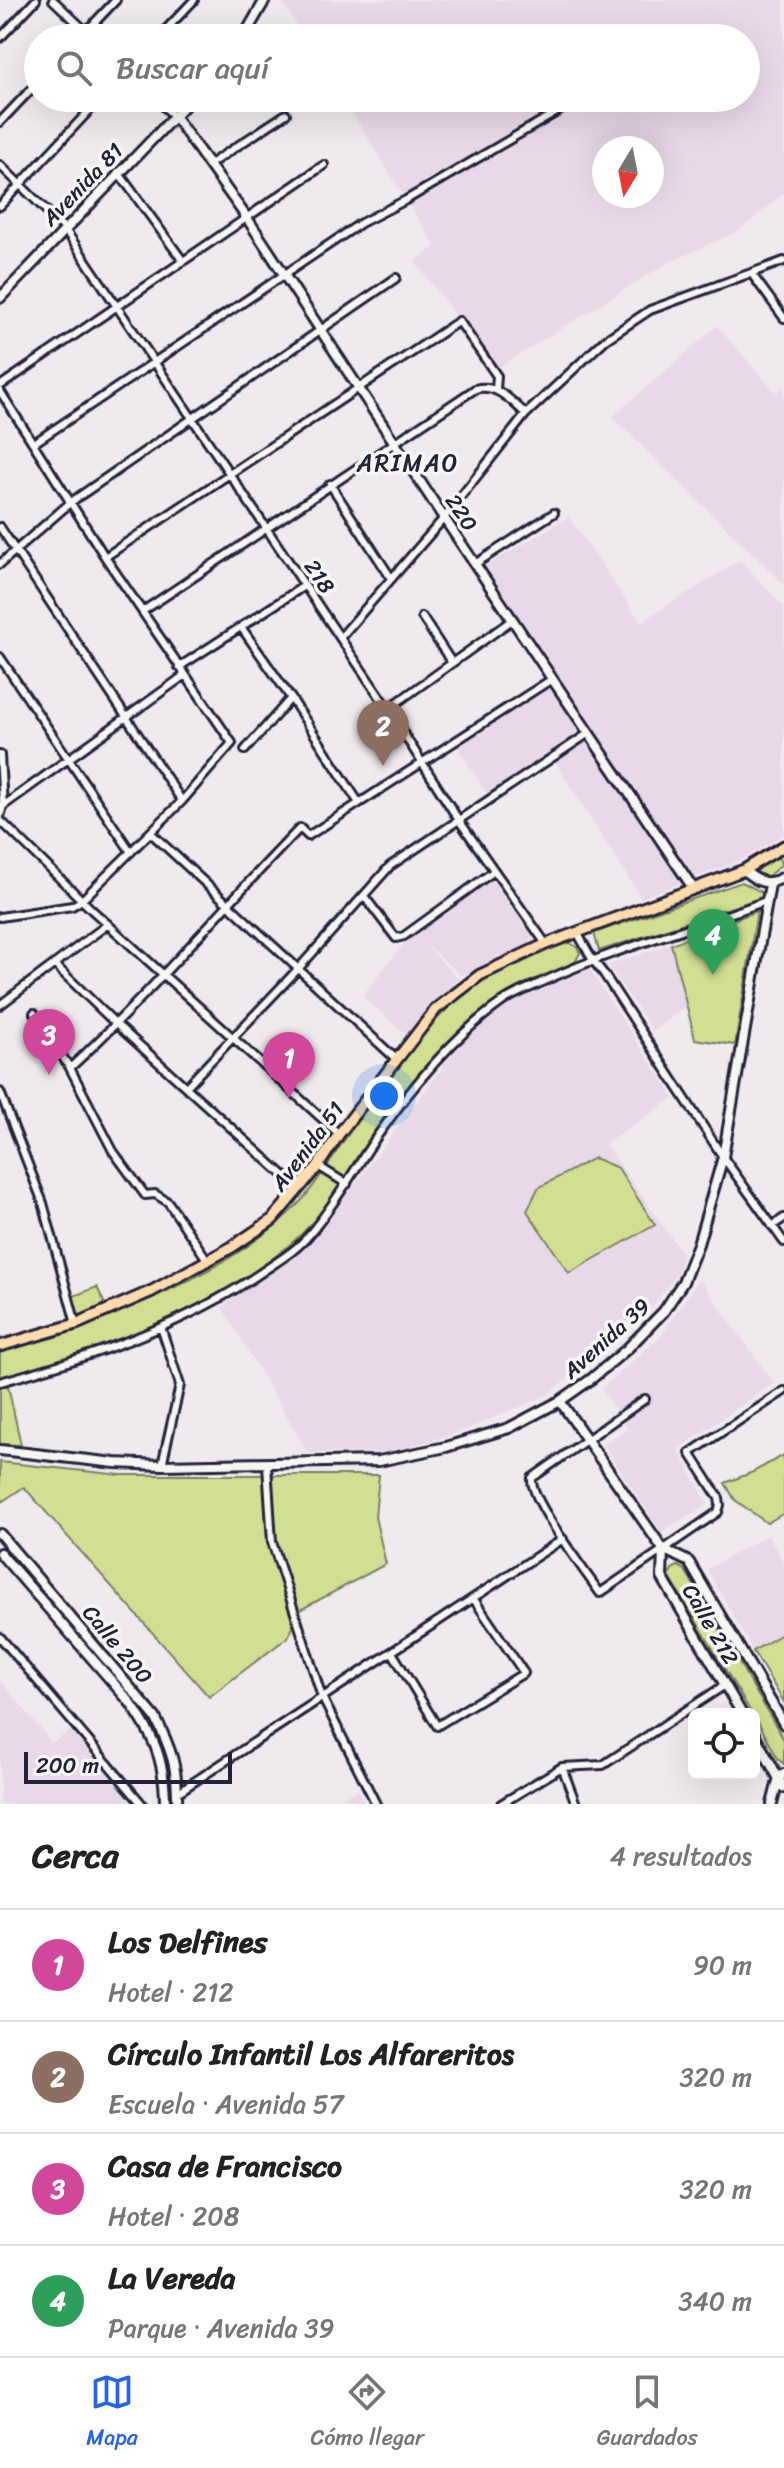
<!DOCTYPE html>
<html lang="es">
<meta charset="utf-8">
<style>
body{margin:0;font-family:Sriracha,sans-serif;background:#f2f2f2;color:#222}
.controls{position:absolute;right:24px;bottom:24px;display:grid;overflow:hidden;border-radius:12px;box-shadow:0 8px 32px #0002}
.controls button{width:72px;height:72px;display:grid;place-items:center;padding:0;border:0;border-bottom:2px solid #e0e0e0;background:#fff;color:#222;font:40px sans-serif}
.compass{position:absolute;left:592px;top:136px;width:72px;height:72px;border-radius:50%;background:#fff;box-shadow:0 8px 32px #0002;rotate:190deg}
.scale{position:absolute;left:24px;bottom:20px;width:208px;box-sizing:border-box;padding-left:8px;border:4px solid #22223b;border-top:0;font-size:22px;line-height:28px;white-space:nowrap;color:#22223b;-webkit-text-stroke:6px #f6f6f2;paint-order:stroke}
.you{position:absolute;left:384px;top:1096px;width:28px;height:28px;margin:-20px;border:6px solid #fff;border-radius:50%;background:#1a73e8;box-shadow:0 0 0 12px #1a73e833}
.badge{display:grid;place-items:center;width:52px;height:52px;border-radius:50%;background:#2563eb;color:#fff;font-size:26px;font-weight:700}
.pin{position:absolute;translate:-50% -66px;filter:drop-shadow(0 2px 4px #0008)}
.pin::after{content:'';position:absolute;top:42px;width:28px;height:24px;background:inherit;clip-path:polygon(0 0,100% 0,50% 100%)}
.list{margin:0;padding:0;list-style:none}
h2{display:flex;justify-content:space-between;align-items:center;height:104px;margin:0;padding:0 32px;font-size:34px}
h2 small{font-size:26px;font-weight:400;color:#767676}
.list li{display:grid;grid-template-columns:52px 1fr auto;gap:24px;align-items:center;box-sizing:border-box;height:112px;padding:0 32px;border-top:2px solid #e0e0e0}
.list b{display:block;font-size:30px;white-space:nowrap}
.list p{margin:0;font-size:26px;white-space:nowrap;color:#767676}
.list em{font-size:26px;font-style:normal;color:#767676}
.icon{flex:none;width:44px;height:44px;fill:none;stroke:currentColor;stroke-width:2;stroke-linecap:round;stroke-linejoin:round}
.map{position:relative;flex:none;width:784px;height:1804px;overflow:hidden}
.search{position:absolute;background:#fff;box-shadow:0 8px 32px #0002;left:24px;right:24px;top:24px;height:88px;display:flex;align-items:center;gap:20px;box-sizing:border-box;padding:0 28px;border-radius:44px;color:#767676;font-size:30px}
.sheet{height:552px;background:#fff}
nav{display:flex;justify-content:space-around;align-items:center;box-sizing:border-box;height:112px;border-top:2px solid #e0e0e0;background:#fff;font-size:22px;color:#767676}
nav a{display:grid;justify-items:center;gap:4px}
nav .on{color:#2563eb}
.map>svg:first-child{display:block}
.built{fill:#e9d9e8;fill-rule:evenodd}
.green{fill:#d0df92;stroke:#798066;stroke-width:2}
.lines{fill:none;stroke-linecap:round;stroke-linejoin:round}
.street-casing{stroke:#22223b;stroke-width:12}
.secondary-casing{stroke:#22223b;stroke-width:14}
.primary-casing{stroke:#22223b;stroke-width:15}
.street{stroke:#f6f6f2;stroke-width:6}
.secondary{stroke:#f6f6f2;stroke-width:8}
.primary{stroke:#fddbac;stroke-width:9}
.labels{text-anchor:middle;stroke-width:7;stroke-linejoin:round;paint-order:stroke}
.street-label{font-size:22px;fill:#22223b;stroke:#f6f6f2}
.neighbourhood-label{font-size:24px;letter-spacing:2px;fill:#22223b;stroke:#f6f6f2}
</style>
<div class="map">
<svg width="784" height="1804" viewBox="0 0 784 1804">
<rect width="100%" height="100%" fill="#f0e9ed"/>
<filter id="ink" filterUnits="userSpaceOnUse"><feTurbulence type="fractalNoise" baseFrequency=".0125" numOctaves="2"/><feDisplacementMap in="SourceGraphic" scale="16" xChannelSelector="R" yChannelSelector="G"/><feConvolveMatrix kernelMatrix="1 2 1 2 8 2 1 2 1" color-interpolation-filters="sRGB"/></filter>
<g filter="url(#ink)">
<path class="built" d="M281 0H784V193L740 230 664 265 496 369 415 262 435 246 343 98H746V38H305ZM604 148H652V196H604Z
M717 326 776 393 784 387V584L612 417Z
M569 517 641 622 740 560 784 607V834L741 860 641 898 552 757 489 797 456 745 558 678 481 569Z
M491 876 534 940 462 976 424 943 458 979 408 1036 362 996 413 932Z
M671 944 687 1006 653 1031 608 965Z
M589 969 674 1098 605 1144 683 1254 676 1275 656 1303 634 1326 547 1395 455 1434 385 1453H308L222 1307 314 1239 463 1040 504 1007 538 989Z
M699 1279 774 1383 678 1449 708 1504 661 1532 603 1444 628 1429 601 1389 661 1336Z
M768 1535 784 1563V1633L753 1651 707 1569Z
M0 1680 52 1743 72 1730 133 1804H0Z
M358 1789 365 1804H330Z"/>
<path class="green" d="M779 857 781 865 767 877 758 873 759 867Z
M742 882 763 893V897L599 951 594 933Z
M757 911 735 1045 695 1039 671 944Z
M568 942 577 947 580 953 575 962C550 974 520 983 498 999 446 1035 403 1090 367 1142 349 1168 334 1198 313 1222 243 1300 99 1351 0 1377V1351C98 1322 229 1278 301 1201 317 1184 329 1162 343 1142 383 1086 431 1011 490 975 514 961 543 952 568 942Z
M594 1158 618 1168 655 1225 569 1273 527 1211 538 1188Z
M97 1287 107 1309 78 1318 71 1297Z
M8 1386 21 1445 0 1444V1388Z
M784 1455V1513L767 1523 735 1500 725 1483 753 1472Z
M0 1462 121 1475H379L375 1517 386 1564 300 1610 288 1637 209 1697 24 1487 0 1503Z
M17 1561 121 1682 120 1684 15 1563Z
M678 1566 685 1570 784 1740V1764L778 1759 754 1714H752L669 1576 672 1569Z
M784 1633V1702L753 1651Z
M128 1691C158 1729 171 1755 171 1804H169L164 1754 150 1722Z"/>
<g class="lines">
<defs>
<path id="street" d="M53 0 93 38
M0 38 36 0
M80 38 116 0
M158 38 194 0
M155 98 175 117
M0 122 38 82
M210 164 286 114
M0 165 64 228 388 709 458 819 546 944
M118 172 183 261
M0 206 101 98
M751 273 784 318
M0 386 324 165
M0 391 105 557 232 743 182 801 82 900 72 906 0 917
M34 443 361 223 406 200 581 98
M330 484 391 578
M0 527 182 801
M105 557 459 321 497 376 496 389
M0 564 71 502 396 278
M475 564 554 513
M143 611 475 389C497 383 511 401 526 414
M422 617 452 663
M241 627 291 698 359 803
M340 638 444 518 526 414 605 340 650 310 784 261
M0 657 131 852
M179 667 304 586
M388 709 512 620
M245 750 291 698
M0 755 3 806 0 817
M3 806 185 675
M0 820 92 910 339 1134
M151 833 396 1059
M364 896 396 938 404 936 494 871
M577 932 592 959 604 974 723 1157 784 1242
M54 964 117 1025 299 1189
M0 1005 108 924
M34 1013 70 1068 113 1151 145 1195 155 1194 168 1202 208 1261
M70 1068C151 993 223 907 300 828L308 836 552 679
M186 1087 299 968 390 866 589 733
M0 1092 43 1203 76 1324
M318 1166 347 1184
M772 1226 784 1218
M161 1327 180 1385 162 1465
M0 1382C91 1357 183 1326 262 1272 278 1261 297 1250 309 1235 336 1203 355 1168 378 1135 412 1087 453 1036 502 1002 516 992 535 986 551 978 621 946 696 928 768 900
M645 1399 532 1478C529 1498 586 1573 600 1593L718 1512 720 1505 719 1498 690 1453 784 1391
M267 1465 272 1542 322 1697 376 1804
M0 1637 142 1804
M392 1652 437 1726 524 1673 473 1598
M562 1767 576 1804
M177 1793 563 1539
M501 1804 562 1767 603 1765 725 1685"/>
<path id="secondary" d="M243 38 265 0
M175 117 247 218 444 518 693 888
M0 298 192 98
M744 870C758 883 768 886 784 877
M560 1401 663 1549 689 1562 784 1724
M0 1450 115 1463 162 1465 379 1461 446 1447 509 1428 560 1401 590 1380 627 1349 664 1311 683 1282 698 1244 723 1157 770 884
M0 1534 155 1717C171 1748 178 1768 177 1804
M663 1549 662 1577 742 1714
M0 1553 129 1701C154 1736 165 1760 165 1804
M754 1734 784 1788
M772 1804 779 1777 784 1774"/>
<path id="primary" d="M0 1346 76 1324 152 1291 232 1247 272 1220 318 1166 339 1134 436 1009 480 975 546 944 744 870 784 846"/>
</defs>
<use href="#street" class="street-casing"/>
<use href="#secondary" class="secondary-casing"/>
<use href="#primary" class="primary-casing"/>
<use href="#street" class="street"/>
<use href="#secondary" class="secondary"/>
<use href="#primary" class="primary"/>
</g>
</g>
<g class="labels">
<g class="street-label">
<text transform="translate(82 184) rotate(-46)" y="8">Avenida 81</text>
<text transform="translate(462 512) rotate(57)" y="8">220</text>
<text transform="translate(320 576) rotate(56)" y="8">218</text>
<text transform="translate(307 1146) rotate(-53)" y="8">Avenida 51</text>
<text transform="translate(606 1338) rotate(-42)" y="8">Avenida 39</text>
<text transform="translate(711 1624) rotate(60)" y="8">Calle 212</text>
<text transform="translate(118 1644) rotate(50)" y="8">Calle 200</text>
</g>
<g class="neighbourhood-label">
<text x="408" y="471">ARIMAO</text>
</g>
</g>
</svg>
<div class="controls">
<button><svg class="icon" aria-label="locate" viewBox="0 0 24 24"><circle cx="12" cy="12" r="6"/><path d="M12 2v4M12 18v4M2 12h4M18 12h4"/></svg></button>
</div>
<svg class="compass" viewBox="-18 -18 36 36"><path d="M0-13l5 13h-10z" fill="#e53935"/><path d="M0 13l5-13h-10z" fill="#767676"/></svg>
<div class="scale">200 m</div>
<div class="you"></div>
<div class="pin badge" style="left:289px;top:1098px;background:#d1479c">1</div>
<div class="pin badge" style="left:383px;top:766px;background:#8d6e63">2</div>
<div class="pin badge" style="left:49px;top:1075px;background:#d1479c">3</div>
<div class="pin badge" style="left:713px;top:975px;background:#2e9e5b">4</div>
<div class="search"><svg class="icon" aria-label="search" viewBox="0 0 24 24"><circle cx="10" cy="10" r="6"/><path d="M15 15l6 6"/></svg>Buscar aquí</div>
</div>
<section class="sheet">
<h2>Cerca<small>4 resultados</small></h2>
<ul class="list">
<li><span class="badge" style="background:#d1479c">1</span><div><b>Los Delfines</b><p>Hotel · 212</p></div><em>90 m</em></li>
<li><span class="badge" style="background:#8d6e63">2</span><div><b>Círculo Infantil Los Alfareritos</b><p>Escuela · Avenida 57</p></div><em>320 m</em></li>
<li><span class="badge" style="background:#d1479c">3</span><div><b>Casa de Francisco</b><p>Hotel · 208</p></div><em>320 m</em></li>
<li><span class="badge" style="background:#2e9e5b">4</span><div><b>La Vereda</b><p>Parque · Avenida 39</p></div><em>340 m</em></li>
</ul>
</section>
<nav>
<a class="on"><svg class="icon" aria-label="map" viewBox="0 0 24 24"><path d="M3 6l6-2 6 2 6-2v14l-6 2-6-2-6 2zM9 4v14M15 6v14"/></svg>Mapa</a>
<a><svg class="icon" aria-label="directions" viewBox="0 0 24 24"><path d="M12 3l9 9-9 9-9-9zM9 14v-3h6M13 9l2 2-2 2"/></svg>Cómo llegar</a>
<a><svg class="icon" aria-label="saved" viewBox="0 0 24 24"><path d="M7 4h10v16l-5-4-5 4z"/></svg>Guardados</a>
</nav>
